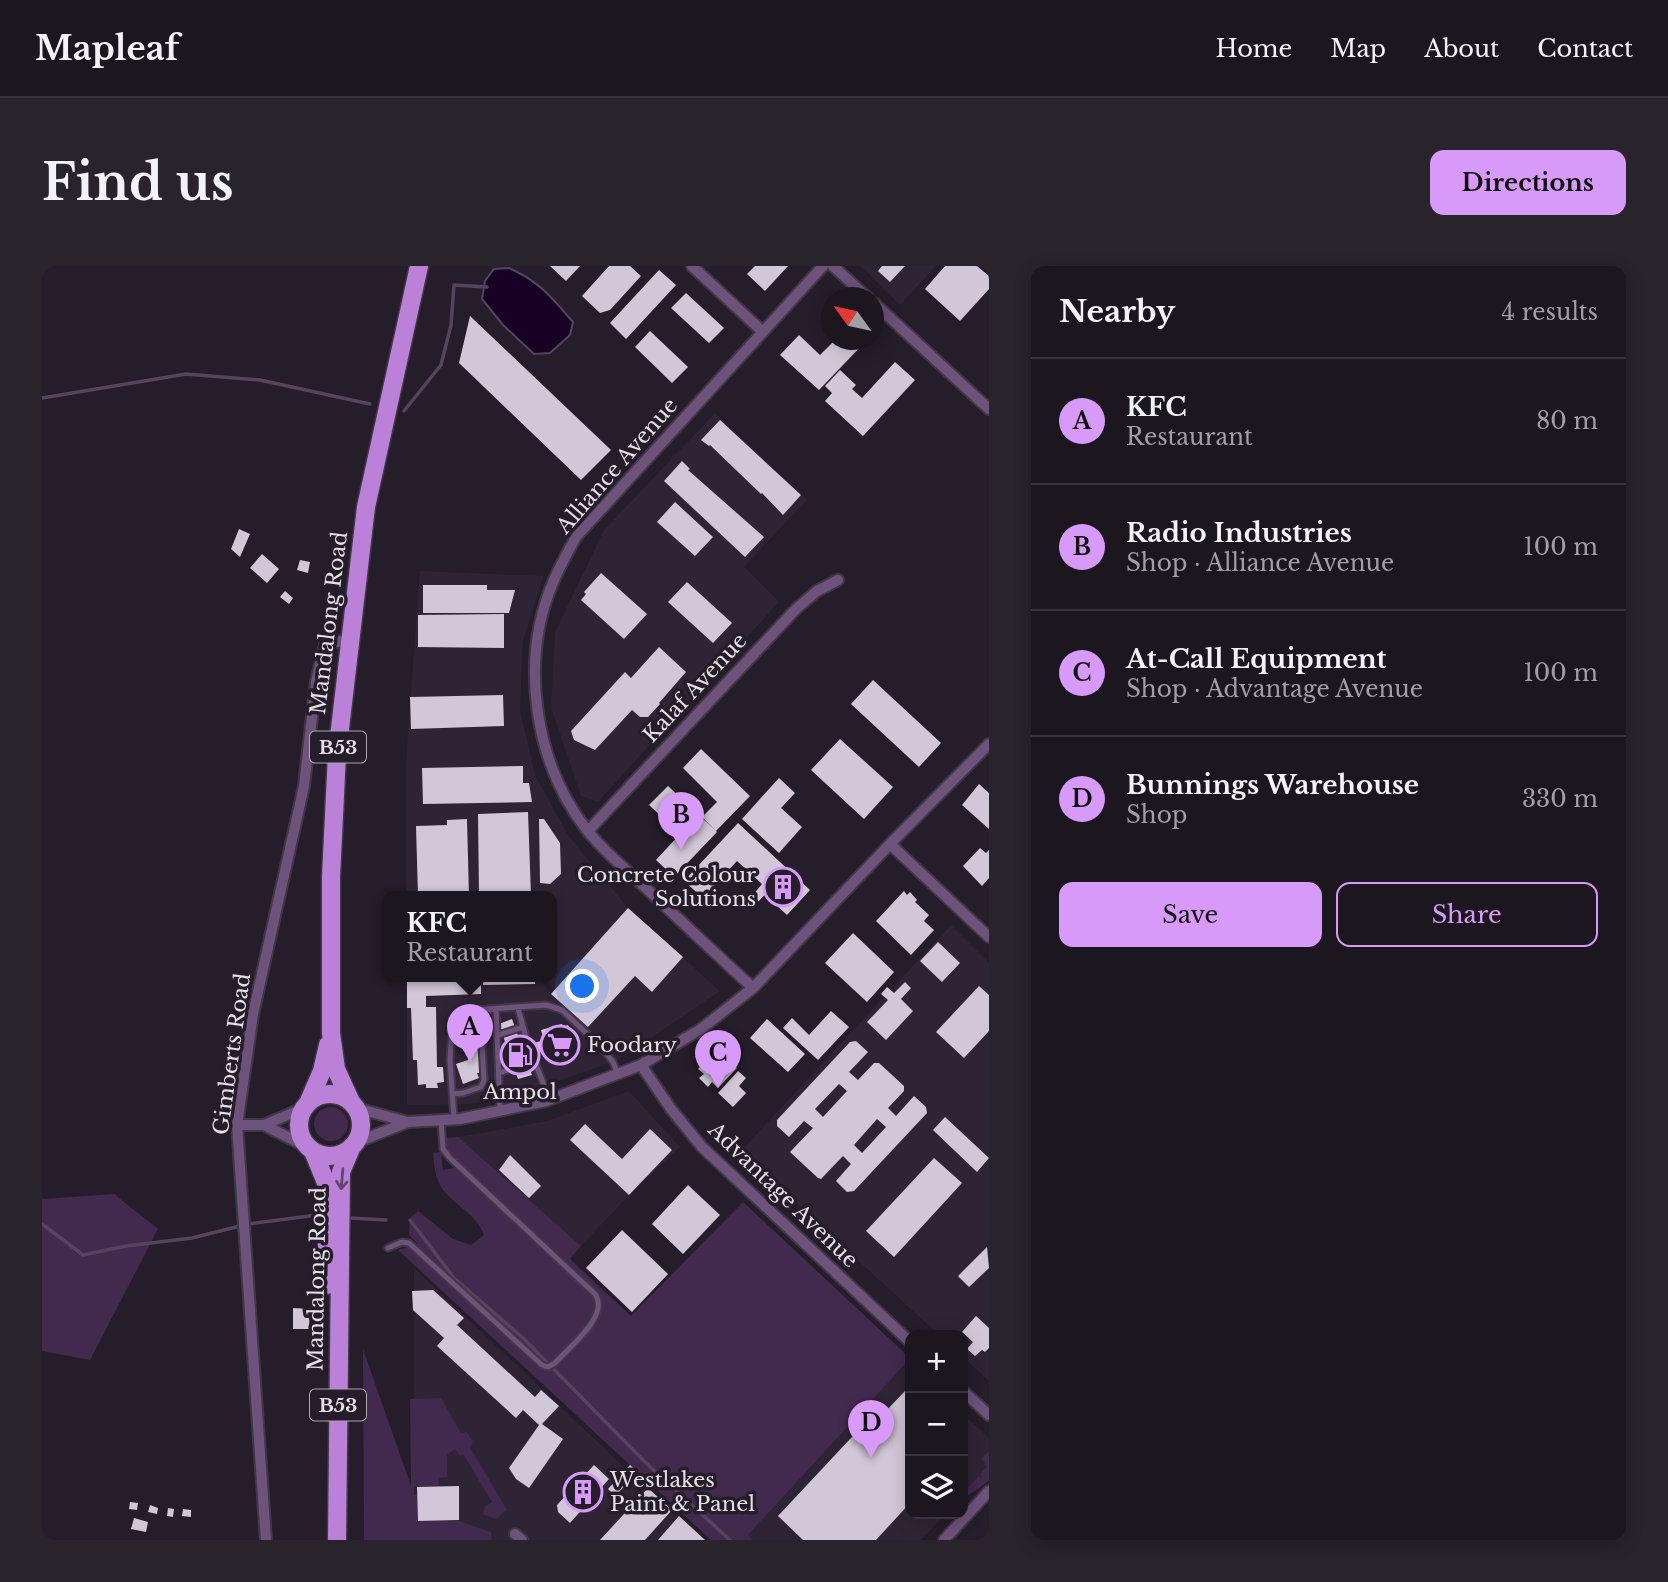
<!DOCTYPE html>
<meta charset="utf-8">
<style>
body{margin:0;font-family:"Libre Baskerville",serif;background:#29232c;color:#f1f3f6}
.controls{position:absolute;right:21px;bottom:21px;display:grid;overflow:hidden;border-radius:14px;box-shadow:0 4px 18px #0003}
.controls button{width:63px;height:63px;display:grid;place-items:center;padding:0;border:0;border-bottom:2px solid #3a353d;background:#1c161f;color:#f1f3f6;font:35px sans-serif}
.compass{position:absolute;left:779px;top:21px;width:63px;height:63px;border-radius:50%;background:#1c161f;box-shadow:0 4px 18px #0003;rotate:303deg}
.you{position:absolute;left:541px;top:721px;width:24px;height:24px;margin:-18px;border:5px solid #fff;border-radius:50%;background:#1a73e8;box-shadow:0 0 0 10px #1a73e833}
.badge{display:grid;place-items:center;width:46px;height:46px;border-radius:50%;background:#d89af8;color:#111;font-size:23px;font-weight:700}
.pin{position:absolute;translate:-50% -58px;filter:drop-shadow(0 2px 4px #0008)}
.pin::after{content:'';position:absolute;top:37px;width:24px;height:21px;background:inherit;clip-path:polygon(0 0,100% 0,50% 100%)}
.popup{position:absolute;left:340px;top:625px;width:175px;height:91px;box-sizing:border-box;display:grid;place-content:center;border-radius:14px;background:#1c161f;filter:drop-shadow(0 2px 5px #0005);font-size:23px;white-space:nowrap;color:#a09fa4}
.popup b{font-size:26px;color:#f1f3f6}
.popup::after{content:'';position:absolute;left:50%;top:100%;margin-left:-14px;border:14px solid transparent;border-top-color:#1c161f}
.list{margin:0;padding:0;list-style:none}
h2{display:flex;justify-content:space-between;align-items:center;height:91px;margin:0;padding:0 28px;font-size:30px}
h2 small{font-size:23px;font-weight:400;color:#a09fa4}
.list li{display:grid;grid-template-columns:46px 1fr auto;gap:21px;align-items:center;box-sizing:border-box;height:126px;padding:0 28px;border-top:2px solid #3a353d}
.list b{display:block;font-size:26px;white-space:nowrap}
.list p{margin:0;font-size:23px;white-space:nowrap;color:#a09fa4}
.list em{font-size:23px;font-style:normal;color:#a09fa4}
.actions{display:flex;gap:14px;padding:21px 28px}
.actions a{flex:1;padding:16px 0;border:2px solid #d89af8;border-radius:14px;text-align:center;font-size:24px;color:#d89af8}
.actions .main{background:#d89af8;color:#111}
.icon{flex:none;width:38px;height:38px;fill:none;stroke:currentColor;stroke-width:2;stroke-linecap:round;stroke-linejoin:round}
.map{position:relative;flex:none;width:947px;height:1274px;overflow:hidden;border-radius:14px}
header{display:flex;align-items:center;gap:42px;box-sizing:border-box;height:98px;padding:0 35px;background:#1c161f;border-bottom:2px solid #3a353d}
header strong{font-size:33px}
nav{display:flex;gap:38px;margin-inline-start:auto;font-size:24px}
.intro{display:flex;align-items:center;justify-content:space-between;box-sizing:border-box;height:168px;padding:0 42px}
h1{margin:0;font-size:49px}
.button{padding:18px 32px;border-radius:14px;background:#d89af8;color:#111;font-size:24px;font-weight:700}
main{display:flex;gap:42px;padding:0 42px}
aside{flex:1;background:#1c161f;border-radius:14px;box-shadow:0 4px 18px #0003}
.map>svg:first-child{display:block}
.built{fill:#2f2435}
.green{fill:#422a4f}
.water{fill:#180024;stroke:#56435f;stroke-width:2}
.lines{fill:none;stroke-linecap:round;stroke-linejoin:round}
.stream{stroke:#56435f;stroke-width:3.5}
.building{fill:#d2c7d8;fill-rule:evenodd}
.service-casing{stroke:#403844;stroke-width:9}
.minor-casing{stroke:#403844;stroke-width:14}
.primary-casing{stroke:#403844;stroke-width:21}
.service{stroke:#6d527c;stroke-width:5}
.minor{stroke:#6d527c;stroke-width:10}
.primary{stroke:#bb81d8;stroke-width:18}
.oneway{stroke:#61456f}
.labels{text-anchor:middle;stroke-width:7;stroke-linejoin:round;paint-order:stroke}
.shield{fill:#251d29;stroke:#aca6af;stroke-width:2}
.shield-label{font-size:19px;font-weight:bold;fill:#e6e0e9}
.street-label{font-size:21px;fill:#e6e0e9;stroke:#251d29}
.poi-label{font-size:21px;fill:#e6e0e9;stroke:#251d29;text-anchor:start}
</style>
<header>
<strong>Mapleaf</strong>
<nav><a>Home</a><a>Map</a><a>About</a><a>Contact</a></nav>
</header>
<div class="intro"><h1>Find us</h1><a class="button">Directions</a></div>
<main>
<div class="map">
<svg width="947" height="1274" viewBox="0 0 947 1274">
<rect width="100%" height="100%" fill="#251d29"/>
<path class="built" d="M819 0H894L858 39Z
M673 147 765 234 702 301 737 336 556 536 539 530 509 441 513 366 562 264Z
M378 305 501 310 481 375 480 394 478 445 493 509 526 569 586 642 678 725 576 794 490 824 428 838 365 839V710H496L509 727 512 724 500 710H510V630H364V495Z
M909 659 947 697V1115L921 1091V1069H897L698 886Z
M587 825 638 881 587 929 539 980 416 871 505 855Z
M372 1002 659 1274H371Z
M864 1096 868 1100V1248H904L879 1274H710L705 1270Z
M921 1148 947 1172V1201L921 1229Z"/>
<path class="green" d="M272 858a17 17 0 1 1 34 0a17 17 0 1 1-34 0Z
M416 871 539 980 528 993 589 1050 701 936 868 1092 867 1099 864 1097 706 1269 710 1274H669L356 984 376 978 367 969 368 952 376 945 411 973 429 979 442 969C434 948 415 941 401 924 393 913 392 899 391 887L399 886 401 904 421 900 405 885 403 872Z
M72 928 116 963 48 1094 0 1085V933Z
M321 1083 369 1220 368 1133 399 1132 419 1167 425 1166 431 1176 428 1181 465 1244 454 1253 441 1248 443 1241 450 1236 421 1188 418 1190 413 1183 405 1189V1211L396 1212 397 1221 372 1220V1229H375L376 1255H417L449 1266 450 1274H322Z
M947 1185V1214C938 1224 929 1225 921 1234V1227L937 1210 940 1212 938 1209 945 1200 939 1193Z"/>
<path class="water" d="M467 2C497 15 510 32 531 56L528 69 508 87 492 88 461 59 440 33 443 15 452 3Z"/>
<g class="lines">
<path class="stream" d="M0 132 144 108 218 114 328 138
M362 145 399 99 409 59 412 19 445 21
M308 952 344 954
M368 954 412 1012 481 1072 605 1198 688 1274
M0 958 41 989 84 980 150 972 206 958 275 949"/>
</g>
<path class="building" d="M508 0H538L524 15Z
M567 0H588L599 10 568 44 558 47 540 30Z
M713 0H746L723 25 705 8Z
M840 0H863L848 16 836 5Z
M903 0H935L947 10V23L918 55 883 23Z
M617 4 634 19 584 73 568 57Z
M644 27 682 62 667 77 629 42Z
M428 50 569 184 539 214 417 97Z
M608 65 646 101 630 117 593 81Z
M757 69 778 89 793 74H825L777 124 738 89Z
M853 96 873 114 821 170 783 135 790 127 783 120 798 104 814 119 810 123 820 132Z
M678 154 759 229 741 249 720 227 719 228 668 179 667 180 659 174Z
M640 195 648 203 646 204 722 271 703 291 622 215Z
M633 236 671 271 653 290 615 256Z
M197 263 208 268 198 291 189 283Z
M220 288 237 303 225 317 208 302Z
M258 294 268 296 266 307 255 304Z
M559 307 605 348 582 373 539 334 544 328 542 326Z
M645 316 690 357 671 377 626 336Z
M381 319H445V324H473L467 347H381Z
M243 325 251 332 247 338 238 331Z
M462 348V382L376 381V349Z
M617 381 644 406 617 437 618 438 606 451H598L590 444 553 484 532 474 529 465 583 406 589 412Z
M831 414 899 477 877 501 809 438Z
M461 429 462 460 369 463 368 431Z
M798 473 851 521 822 553 769 504Z
M659 483 708 530 674 565 660 551 675 536 641 502Z
M481 500V517H487L490 536 381 538 380 502Z
M737 512 753 527 739 542 760 561 737 587 700 553Z
M937 518 947 527V563L920 539Z
M626 520 675 566 632 611 614 594 638 568 607 539Z
M486 546 489 630H437L436 548Z
M425 553 427 630H376L374 560 405 559V554Z
M497 553H502L518 577 519 608 508 618 498 617Z
M696 557 768 624 745 649 733 638 737 634 727 624 716 636 710 630 720 618 695 595 661 632 642 615Z
M938 582 944 587 947 584V612L940 620 921 600Z
M862 625 865 629 868 626 875 634 873 636 887 649 882 655 892 664 869 689 834 655Z
M586 642 641 691 610 726 593 710 546 761 509 728Z
M811 667 852 706 825 736 783 697Z
M896 676 918 697 900 716 878 695Z
M365 710H439V728L384 730V741H394L395 801H401L402 816 395 817 396 822H384V818L376 819 375 794H371L369 742H365Z
M441 710H493V718L441 719Z
M863 716 869 722 859 733 871 745 844 774 825 756 846 734 839 728 845 721 852 727Z
M937 720 947 729V765L922 792 894 766Z
M789 745 807 761 776 794 741 762 750 752 767 769Z
M470 753 480 781 502 774 499 764 520 758 521 761 526 759 536 789 511 797 506 784 483 791 490 809 476 813 457 758Z
M725 753 763 788 746 806 708 772Z
M426 774H437V807H435L437 812 421 818 414 798 426 794Z
M814 775 826 786 807 806 816 814 832 797H837L862 820V825L846 842 854 850 872 830 884 841 885 847 812 925 805 926 794 915 809 898 801 890 779 913 776 912 748 886 771 862 762 855 747 871 735 860V854L808 776ZM797 818 805 825 781 851 773 843ZM835 853 844 861 820 887 812 879Z
M680 788 695 802 676 822 670 816 666 821 657 812 662 808 656 803 661 797 666 802Z
M696 805 704 812 697 820 704 827 691 841 676 827Z
M903 851 947 892 935 906 891 864Z
M543 858 580 893 608 863 630 884 587 929 528 874Z
M468 889 499 920 487 932 457 904Z
M892 892 920 917 852 991 824 965Z
M646 919 678 949 641 988 610 958Z
M580 964 626 1008 590 1046 544 1002Z
M945 981 947 1002 927 1021 916 1010Z
M391 1024 422 1052 415 1059 493 1131 499 1124 517 1140 500 1158 521 1173 487 1222 474 1213 467 1202 497 1159 481 1144 474 1152 395 1080 402 1072 371 1044 370 1025Z
M251 1042 268 1043 267 1063H251Z
M934 1050 947 1062V1082L943 1086 940 1084 933 1090 925 1083 931 1076 920 1066Z
M864 1124 868 1127V1237L834 1274H761L736 1250 837 1142 842 1147Z
M552 1199 567 1213 528 1257 516 1246 515 1239Z
M588 1199 596 1206 573 1230 566 1223Z
M417 1220V1254L376 1255 375 1221Z
M606 1222 630 1244 603 1274H558Z
M88 1236 96 1237 95 1244 87 1243Z
M108 1239 116 1242 115 1248 106 1246Z
M126 1242 132 1243 131 1251 125 1250Z
M141 1243 149 1244V1251L140 1250Z
M637 1250 663 1274H616Z
M92 1252 106 1256 104 1266 89 1263Z"/>
<g class="lines">
<defs>
<path id="service" d="M476 742 486 779 508 834
M454 743 458 844
M456 769 481 761
M457 788 486 779
M457 807 493 795
M410 828 421 827 439 821 442 814 438 744
M412 853 408 795 410 753 417 745 504 739 520 744 559 781 571 796 576 808
M346 982 360 976 367 977 500 1099 506 1101 513 1097C528 1080 568 1050 553 1028L408 892 401 883 399 854"/>
<path id="minor" d="M650 0 720 65
M791 0 826 32
M832 37 947 143
M546 565 754 343 775 325 796 314
M848 578 947 671
M711 722C675 689 640 656 605 623 585 604 561 585 544 563 492 495 477 394 512 314 518 300 526 286 534 271L781 0
M599 799 629 843 660 881 868 1076
M314 842 366 856 418 853 504 835 599 799 659 763 711 722 848 578 947 478
M195 859H222L262 842
M222 859 267 882
M313 877 366 856
M921 1125 947 1149
M473 1268 480 1274
M224 1274 195 859 211 748 262 520 274 416 283 378 307 374
M902 1274 947 1225"/>
<path id="primary" d="M257 859a31 31 0 1 1 62 0a31 31 0 1 1-62 0Z
M267 835 280 805 286 779
M309 836 294 803 289 767V611L295 488 324 241 377 0
M271 885 285 919V1019
M295 1274 299 906 310 880"/>
</defs>
<use href="#service" class="service-casing"/>
<use href="#minor" class="minor-casing"/>
<use href="#primary" class="primary-casing"/>
<use href="#service" class="service"/>
<use href="#minor" class="minor"/>
<use href="#primary" class="primary"/>
</g>
<defs><path id="oneway-shaft" d="M-6 0H5M1.5-3L5.5 0L1.5 3" fill="none" stroke-width="1.6" stroke-linecap="round" stroke-linejoin="round" transform="scale(1.75)"/></defs>
<use class="oneway" href="#oneway-shaft" transform="translate(300 913) rotate(95)"/>
<defs>
<symbol id="building-ring" viewBox="-11 -11 22 22"><circle r="9.5" fill="#251d29" stroke="#d89af8" stroke-width="1.5"/><path d="M-4-6H4V6H1V3H-1V6H-4ZM-2.5-4.3h1.7v1.8h-1.7ZM.8-4.3h1.7v1.8H.8ZM-2.5-1h1.7V.8h-1.7ZM.8-1h1.7V.8H.8Z" fill="#d89af8"/></symbol>
<symbol id="supermarket-ring" viewBox="-11 -11 22 22"><circle r="9.5" fill="#251d29" stroke="#d89af8" stroke-width="1.5"/><path d="M-6-5.5h2.5l.6 2H6L4.5 2H-2.5L-4.4-4H-6ZM-1.5 3.2a1.3 1.3 0 1 0 .1 0ZM3 3.2a1.3 1.3 0 1 0 .1 0Z" fill="#d89af8"/></symbol>
<symbol id="fuel-ring" viewBox="-11 -11 22 22"><circle r="9.5" fill="#251d29" stroke="#d89af8" stroke-width="1.5"/><path d="M-5.5-6h7V0h2V4h1.3V-2.5L3-4.5l.8-.8L6-3V5H2.5V1h-1V6h-7ZM-4.2-4.7v3.2H.2V-4.7Z" fill="#d89af8"/></symbol>
</defs>
<g fill-rule="evenodd">
<use href="#building-ring" x="719" y="599" width="44" height="44"/>
<use href="#supermarket-ring" x="496" y="757" width="44" height="44"/>
<use href="#fuel-ring" x="456" y="767" width="44" height="44"/>
<use href="#building-ring" x="519" y="1204" width="44" height="44"/>
</g>
<g class="labels">
<g class="shield">
<rect x="268" y="465.5" width="56" height="31" rx="5"/>
<rect x="268" y="1123.5" width="56" height="31" rx="5"/>
</g>
<g class="shield-label">
<text x="296" y="488">B53</text>
<text x="296" y="1146">B53</text>
</g>
<g class="street-label">
<text transform="translate(575 200) rotate(-49)" y="7">Alliance Avenue</text>
<text transform="translate(287 357) rotate(-83)" y="7">Mandalong Road</text>
<text transform="translate(653 422) rotate(-47)" y="7">Kalaf Avenue</text>
<text transform="translate(190 788) rotate(-82)" y="7">Gimberts Road</text>
<text transform="translate(741 929) rotate(44)" y="7">Advantage Avenue</text>
<text transform="translate(275 1013) rotate(-89)" y="7">Mandalong Road</text>
</g>
<g class="poi-label">
<text x="714" y="616" text-anchor="end">Concrete Colour<tspan x="714" dy="24">Solutions</tspan></text>
<text x="545" y="786">Foodary</text>
<text x="478" y="833" text-anchor="middle">Ampol</text>
<text x="568" y="1221">Westlakes<tspan x="568" dy="24">Paint &amp; Panel</tspan></text>
</g>
</g>
</svg>
<div class="controls">
<button>+</button>
<button>−</button>
<button><svg class="icon" aria-label="layers" viewBox="0 0 24 24"><path d="M12 4l9 5-9 5-9-5zM3 14l9 5 9-5"/></svg></button>
</div>
<svg class="compass" viewBox="-18 -18 36 36"><path d="M0-13l5 13h-10z" fill="#e53935"/><path d="M0 13l5-13h-10z" fill="#a09fa4"/></svg>
<div class="you"></div>
<div class="pin badge" style="left:428px;top:796px">A</div>
<div class="popup"><b>KFC</b>Restaurant</div>
<div class="pin badge" style="left:639px;top:584px">B</div>
<div class="pin badge" style="left:676px;top:822px">C</div>
<div class="pin badge" style="left:829px;top:1192px">D</div>
</div>
<aside>
<h2>Nearby<small>4 results</small></h2>
<ul class="list">
<li><span class="badge">A</span><div><b>KFC</b><p>Restaurant</p></div><em>80 m</em></li>
<li><span class="badge">B</span><div><b>Radio Industries</b><p>Shop · Alliance Avenue</p></div><em>100 m</em></li>
<li><span class="badge">C</span><div><b>At-Call Equipment</b><p>Shop · Advantage Avenue</p></div><em>100 m</em></li>
<li><span class="badge">D</span><div><b>Bunnings Warehouse</b><p>Shop</p></div><em>330 m</em></li>
</ul>
<div class="actions"><a class="main">Save</a><a>Share</a></div>
</aside>
</main>
